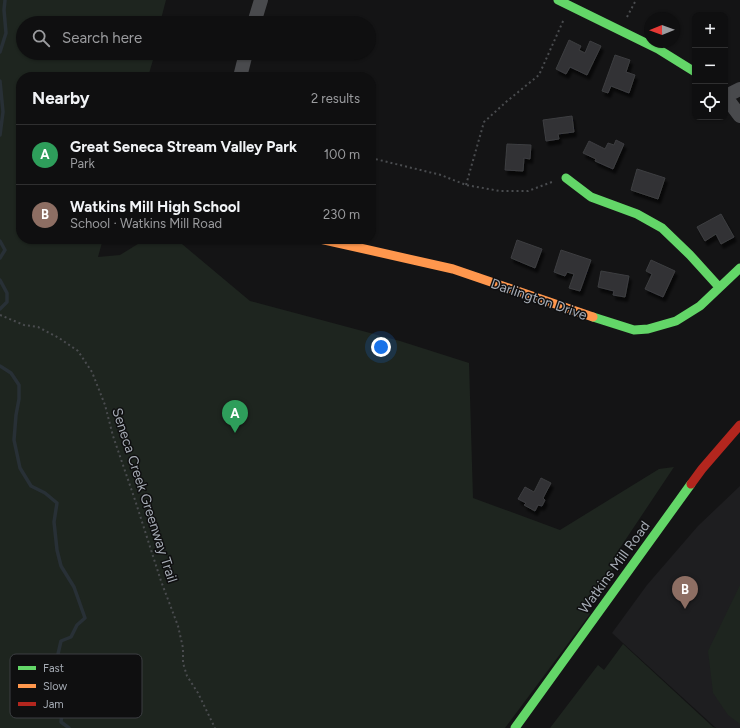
<!DOCTYPE html>
<meta charset="utf-8">
<style>
body{margin:0;font-family:Figtree,sans-serif;background:#181819;color:#f1f3f6}
.controls{position:absolute;right:12px;top:12px;display:grid;overflow:hidden;border-radius:8px;box-shadow:0 1px 3px #0004}
.controls button{width:36px;height:36px;display:grid;place-items:center;padding:0;border:0;border-bottom:1px solid #2f2f30;background:#0f0f10;color:#f1f3f6;font:20px sans-serif}
.compass{position:absolute;left:644px;top:12px;width:36px;height:36px;border-radius:50%;background:#0f0f10;box-shadow:0 1px 3px #0004;rotate:269deg}
.you{position:absolute;left:381px;top:347px;width:14px;height:14px;margin:-10px;border:3px solid #fff;border-radius:50%;background:#1a73e8;box-shadow:0 0 0 6px #1a73e833}
.badge{display:grid;place-items:center;width:26px;height:26px;border-radius:50%;background:#1a73e8;color:#fff;font-size:13px;font-weight:700}
.pin{position:absolute;translate:-50% -33px;filter:drop-shadow(0 1px 2px #0008)}
.pin::after{content:'';position:absolute;top:21px;width:14px;height:12px;background:inherit;clip-path:polygon(0 0,100% 0,50% 100%)}
.list{margin:0;padding:0;list-style:none}
h2{display:flex;justify-content:space-between;align-items:center;height:52px;margin:0;padding:0 16px;font-size:17px}
h2 small{font-size:13px;font-weight:400;color:#9b9c9f}
.list li{display:grid;grid-template-columns:26px 1fr auto;gap:12px;align-items:center;box-sizing:border-box;height:60px;padding:0 16px;border-top:1px solid #2f2f30}
.list b{display:block;font-size:15px;white-space:nowrap}
.list p{margin:0;font-size:13px;white-space:nowrap;color:#9b9c9f}
.list em{font-size:13px;font-style:normal;color:#9b9c9f}
.icon{flex:none;width:22px;height:22px;fill:none;stroke:currentColor;stroke-width:2;stroke-linecap:round;stroke-linejoin:round}
.map{position:relative;flex:none;width:740px;height:728px;overflow:hidden}
.search{position:absolute;background:#0f0f10;box-shadow:0 1px 3px #0004;left:16px;top:16px;width:360px;height:44px;display:flex;align-items:center;gap:10px;box-sizing:border-box;padding:0 14px;border-radius:22px;color:#9b9c9f;font-size:15px}
.panel{position:absolute;background:#0f0f10;box-shadow:0 1px 3px #0004;left:16px;top:72px;width:360px;height:172px;border-radius:16px}
.map>svg:first-child{display:block}
.built{fill:#1e1e20}
.green{fill:#1e251f}
.lines{fill:none;stroke-linecap:round;stroke-linejoin:round}
.stream{stroke:#283036;stroke-width:3.5}
.building{fill:#323234;stroke:#3d3e41;filter:url(#shadow)}
.path{stroke:#4a4c4f;stroke-width:2;stroke-dasharray:2 3;stroke-linecap:butt}
.street{stroke:#494a4d;stroke-width:14}
.fast{stroke:#63d668;stroke-width:9}
.slow{stroke:#ff974d;stroke-width:9}
.jam{stroke:#b3261e;stroke-width:9}
.labels{text-anchor:middle;stroke-width:3;stroke-linejoin:round;paint-order:stroke}
.street-label{font-size:14px;fill:#a6acb5;stroke:#0f0f10}
.key{fill:#0f0f10;stroke:#3c3e42;stroke-width:1}
.key-label{font-size:11px;fill:#a6acb5}
</style>
<div class="map">
<svg width="740" height="728" viewBox="0 0 740 728">
<defs>
<filter id="shadow"><feDropShadow dx="2.5" dy="4.5" stdDeviation="1" flood-color="#0009"/></filter>
</defs>
<rect width="100%" height="100%" fill="#141415"/>
<path class="built" d="M740 486V728H716L612 633 647 585 698 526Z"/>
<path class="green" d="M0 0H166L160 23H23V53H155L148 77H21V239H103L98 257 120 255 146 239H176L250 301 400 341 469 363 473 498 560 530 659 469 674 467 618 551 623 553 587 610 590 614 505 728H0Z
M740 585V724L728 715 713 693 708 651Z
M623 644 713 727 716 728H550L598 665 604 670Z"/>
<g class="lines">
<path class="stream" d="M0 52 6 33 4 10 5 0
M0 81 3 112 0 135
M0 241 5 250 0 258
M0 280 7 293V302L0 309
M0 366 11 373 19 385V399L16 415 14 440 20 468 31 486 45 493 57 503 54 522 57 550 61 566 74 587 85 618 77 625 71 637 61 641 58 654 67 669 62 691 63 703 61 722 69 728"/>
</g>
<path class="building" d="M569 40 581 46 579 50 585 53 590 41 601 46 587 75 570 67 566 74 556 69Z
M615 55 630 60 626 72 635 75 629 93 611 86 608 93 602 91Z
M572 116 574 132 558 134 559 139 546 141 543 120Z
M616 140 624 144 613 169 595 161 596 159 583 153 589 141 605 149 608 143 614 145Z
M507 144 531 145 530 159 524 158 523 171 505 170Z
M637 169 665 178 658 199 631 190Z
M721 214 734 237 721 244 716 234 705 241 697 227Z
M517 240 542 249 535 268 511 258Z
M561 250 591 260 580 291 569 288 574 274 567 272 565 276 554 272Z
M651 260 675 271 663 297 645 289 652 274 646 271Z
M601 271 629 276 625 297 613 295 614 291 598 287Z
M541 478 551 483 543 498 545 500 542 506 538 505 535 511 524 505 526 503 518 499 525 487 534 492Z"/>
<g class="lines">
<path class="path" d="M627 17 636 0
M371 158 441 175 466 185 500 191H528L552 182
M466 185 484 122 506 102 539 75 564 19
M0 315 24 325 38 327 59 338 78 351 92 372 105 405 113 436 135 500 161 581 178 626 183 648V663L187 676 198 693 215 728"/>
<path class="street" d="M254 23 261 0
M240 77 246 53
M725 96 740 116
M726 96 740 89"/>
<path class="fast" d="M558 0 658 49 695 72
M566 178 591 197 637 214 662 228 690 255 719 287
M593 317 634 330 648 329 676 321 700 306 740 268
M515 728 691 484"/>
<path class="slow" d="M320 239 453 269 593 317"/>
<path class="jam" d="M691 484 702 469 740 425"/>
</g>
<g class="labels">
<g class="street-label">
<text transform="translate(539 299) rotate(19)" y="5">Darlington Drive</text>
<text transform="translate(145 495) rotate(72)" y="5">Seneca Creek Greenway Trail</text>
<text transform="translate(614 567) rotate(-54)" y="5">Watkins Mill Road</text>
</g>
</g>
<rect x="10" y="654" width="132" height="64" rx="6" class="key"/>
<rect x="18" y="666" width="18" height="4" fill="#63d668"/>
<rect x="18" y="684" width="18" height="4" fill="#ff974d"/>
<rect x="18" y="702" width="18" height="4" fill="#b3261e"/>
<g class="key-label">
<text x="43" y="672">Fast</text>
<text x="43" y="690">Slow</text>
<text x="43" y="708">Jam</text>
</g>
</svg>
<div class="controls">
<button>+</button>
<button>−</button>
<button><svg class="icon" aria-label="locate" viewBox="0 0 24 24"><circle cx="12" cy="12" r="6"/><path d="M12 2v4M12 18v4M2 12h4M18 12h4"/></svg></button>
</div>
<svg class="compass" viewBox="-18 -18 36 36"><path d="M0-13l5 13h-10z" fill="#e53935"/><path d="M0 13l5-13h-10z" fill="#9b9c9f"/></svg>
<div class="you"></div>
<div class="pin badge" style="left:235px;top:433px;background:#2e9e5b">A</div>
<div class="pin badge" style="left:685px;top:609px;background:#8d6e63">B</div>
<div class="search"><svg class="icon" aria-label="search" viewBox="0 0 24 24"><circle cx="10" cy="10" r="6"/><path d="M15 15l6 6"/></svg>Search here</div>
<section class="panel">
<h2>Nearby<small>2 results</small></h2>
<ul class="list">
<li><span class="badge" style="background:#2e9e5b">A</span><div><b>Great Seneca Stream Valley Park</b><p>Park</p></div><em>100 m</em></li>
<li><span class="badge" style="background:#8d6e63">B</span><div><b>Watkins Mill High School</b><p>School · Watkins Mill Road</p></div><em>230 m</em></li>
</ul>
</section>
</div>
